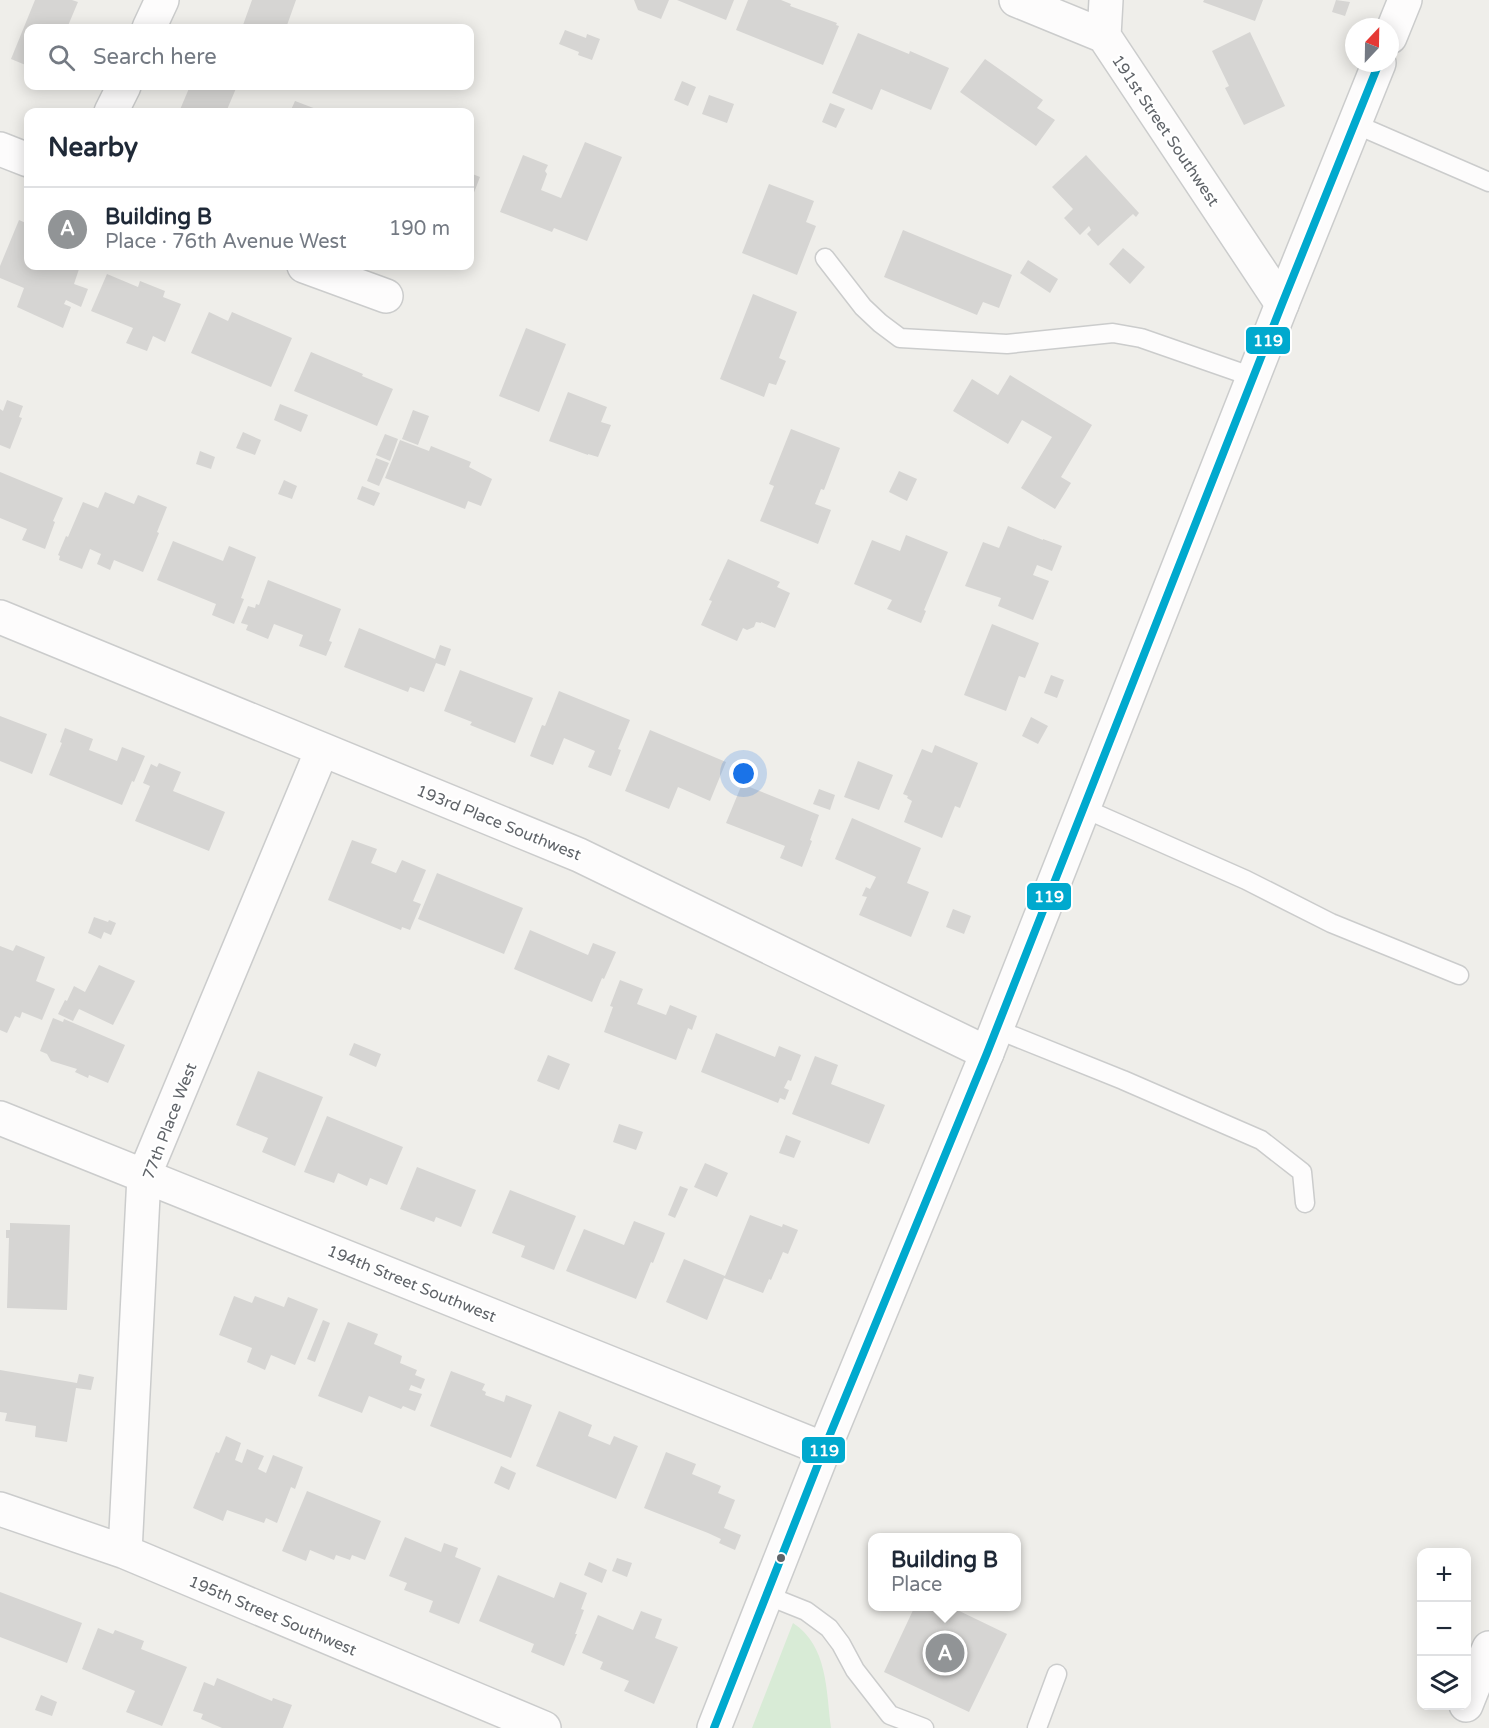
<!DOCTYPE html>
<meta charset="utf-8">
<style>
body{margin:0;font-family:"Varela Round",sans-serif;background:#f6f6f7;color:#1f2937}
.controls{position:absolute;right:18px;bottom:18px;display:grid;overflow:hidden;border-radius:12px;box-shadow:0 3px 15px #0003}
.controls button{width:54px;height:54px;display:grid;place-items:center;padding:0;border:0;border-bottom:2px solid #e0e1e3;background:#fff;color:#1f2937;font:30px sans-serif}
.compass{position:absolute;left:1345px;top:18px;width:54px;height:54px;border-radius:50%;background:#fff;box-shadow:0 3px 15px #0003;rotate:22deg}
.you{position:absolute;left:744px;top:774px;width:21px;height:21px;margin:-15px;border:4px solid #fff;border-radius:50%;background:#1a73e8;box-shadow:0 0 0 9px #1a73e833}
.badge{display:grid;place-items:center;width:39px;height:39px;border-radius:50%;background:#919496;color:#fff;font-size:20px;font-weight:700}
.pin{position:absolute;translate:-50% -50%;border:3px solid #fff;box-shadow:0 2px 6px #0006}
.popup{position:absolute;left:868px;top:1533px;width:153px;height:78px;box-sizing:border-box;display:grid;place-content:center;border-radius:12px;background:#fff;filter:drop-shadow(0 2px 4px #0005);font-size:20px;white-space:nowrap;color:#747a83}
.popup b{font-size:22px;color:#1f2937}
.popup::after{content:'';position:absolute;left:50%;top:100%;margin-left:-12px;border:12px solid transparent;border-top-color:#fff}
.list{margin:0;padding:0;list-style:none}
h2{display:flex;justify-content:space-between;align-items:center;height:78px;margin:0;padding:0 24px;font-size:26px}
h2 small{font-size:20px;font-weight:400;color:#747a83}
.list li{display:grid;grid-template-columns:39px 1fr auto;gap:18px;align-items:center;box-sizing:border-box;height:84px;padding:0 24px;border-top:2px solid #e0e1e3}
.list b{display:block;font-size:22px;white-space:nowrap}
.list p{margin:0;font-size:20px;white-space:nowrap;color:#747a83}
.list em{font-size:20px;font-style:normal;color:#747a83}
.icon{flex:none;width:33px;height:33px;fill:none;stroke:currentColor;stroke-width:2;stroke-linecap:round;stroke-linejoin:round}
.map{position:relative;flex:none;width:1489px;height:1728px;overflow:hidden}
.search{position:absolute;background:#fff;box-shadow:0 3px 15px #0003;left:24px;top:24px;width:450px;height:66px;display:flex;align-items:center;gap:15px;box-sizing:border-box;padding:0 21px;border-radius:12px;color:#747a83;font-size:22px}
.panel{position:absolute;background:#fff;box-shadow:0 3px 15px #0003;left:24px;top:108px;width:450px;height:162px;border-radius:12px}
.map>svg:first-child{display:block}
.green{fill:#d8ebd6}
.building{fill:#d6d5d3}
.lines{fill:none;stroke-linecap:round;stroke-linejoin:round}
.service-casing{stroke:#cbcccc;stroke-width:21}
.minor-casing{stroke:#cbcccc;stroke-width:36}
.tertiary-casing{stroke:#cbcccc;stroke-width:36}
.service{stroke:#fdfcfc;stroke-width:18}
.minor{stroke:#fdfcfc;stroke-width:33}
.tertiary{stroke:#fdfcfc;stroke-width:33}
.bus-1-casing{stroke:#fff;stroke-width:12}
.bus-1{stroke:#00a9ce;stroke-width:8}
.bus-dot{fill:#5f6368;stroke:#fff;stroke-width:2}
.labels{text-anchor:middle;stroke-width:4.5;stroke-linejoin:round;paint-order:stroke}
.street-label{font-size:16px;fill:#5f6368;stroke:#fff}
.line-badge{stroke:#fff;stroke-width:2}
.badge-label{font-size:16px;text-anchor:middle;font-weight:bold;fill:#fff}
</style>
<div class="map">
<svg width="1489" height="1728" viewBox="0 0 1489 1728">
<rect width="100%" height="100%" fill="#efeeea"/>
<path class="green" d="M793 1623C828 1646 826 1690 831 1728H752Z"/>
<path class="building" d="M35 0H72L78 2 67 28H28V66L11 59Z
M252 0H296L286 28H252L243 25Z
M634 0H669L661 19 638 10Z
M677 0H734L726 20Z
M748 0H781L791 4 790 6 837 23 836 25 839 26 823 65 736 30Z
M1204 0H1263L1255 21 1203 2Z
M1336 0 1350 2 1345 16 1332 12Z
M565 30 586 38 587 34 600 39 592 60 578 55 579 52 559 44Z
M1250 32 1285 106 1244 125 1225 88 1229 86 1212 51Z
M858 33 909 54 910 51 949 68 931 110 881 89 872 110 832 93Z
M985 59 1043 100 1037 108 1055 120 1036 146 960 92Z
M682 81 696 87 688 106 674 100Z
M190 86H237L226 112H179Z
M709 95 734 104 727 123 702 114Z
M295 101 324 112H290Z
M830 103 845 109 836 128 822 122Z
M585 142 622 157 587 241 554 228 552 232 500 212 523 155 548 165 545 171 547 174 541 190 561 198Z
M1086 155 1139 213 1136 217 1133 214 1098 246 1087 234 1091 230 1089 226 1080 235 1064 218 1073 209 1052 187Z
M470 173 480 177 470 203Z
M769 184 814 201 806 222 816 226 797 275 742 253Z
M19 220 28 224V266H80L74 284 88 289 81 307 66 300 64 304 71 307 63 328 17 307 24 288 0 278V266Z
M903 230 1012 275 999 308 983 302 977 315 884 277Z
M1123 248 1145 267 1130 284 1109 264Z
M1028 260 1058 279 1050 293 1020 273Z
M107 274 138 287 140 281 165 291 163 297 181 304 165 342 153 336 147 351 126 343 133 328 91 311Z
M753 294 797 312 779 358 786 361 776 385 769 383 764 397 720 379Z
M209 312 228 321 232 312 292 338 271 387 191 353Z
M526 328 566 344 539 412 499 396Z
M311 352 363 374 362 376 393 389 377 426 294 391Z
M1010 375 1092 425 1061 477 1071 483 1055 509 1021 488 1052 437 1022 420 1008 444 953 411 972 379 998 395Z
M568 392 607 407 601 422 611 425 598 457 588 454V455L549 441Z
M7 400 23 406 19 417 22 418 10 449 0 445V409L3 411Z
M280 404 308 415 301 432 274 420Z
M413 410 429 416 418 445 402 439Z
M791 429 840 448 824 490 821 489 815 504 831 510 818 544 760 521 774 486 769 484Z
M243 432 261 440 255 455 236 448Z
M385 434 398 439 390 461 376 455Z
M400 440 429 451 431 446 471 462 469 467 492 479 481 506 468 501 465 509 385 478Z
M200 451 215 457 211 469 196 464Z
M376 458 389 463 379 486 367 481Z
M899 471 917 479 907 501 889 492Z
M0 472 63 498 53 521 55 522 45 549 22 540 27 529 0 518Z
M284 480 297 486 292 499 278 494Z
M362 486 380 493 374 506 357 499Z
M105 492 134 504 138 495 167 507 157 532 159 533 143 572 114 560 110 570 97 564 101 554 90 549 82 569 59 560 60 556 58 555 66 536 68 537 83 502 98 508Z
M1008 526 1043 540V539L1062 546 1052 571 1037 565 1033 575 1049 581 1033 620 998 606 1001 598 965 586 983 542 999 548Z
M906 535 948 552 924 610 926 611 921 623 887 609 892 600 854 584 872 540 900 551Z
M173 541 223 561 229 546 256 557 241 598 244 599 234 624 212 615 216 604 157 580Z
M728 559 780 582 777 587 790 593 775 628 761 622V623L756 622 754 627 747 630 743 628 737 641 701 625 712 601 709 600Z
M268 580 341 609 329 641 332 642 326 656 299 646 303 635 274 624 268 639 246 630 248 625 241 623 248 606 255 608 256 604 259 605Z
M992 624 1039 643 1025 678 1019 676 1006 711 964 695Z
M359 628 435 659 440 645 451 649 445 666 436 663 424 692 410 687 408 692 344 667Z
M460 670 533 698 515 743 470 725 472 722 444 711Z
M1051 675 1064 680 1057 698 1044 693Z
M559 691 630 720 618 749 621 750 611 776 588 767 595 751 564 738 553 765 530 756 542 725 545 726Z
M0 716 47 734 32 774 0 761Z
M1031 717 1048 726 1038 744 1022 736Z
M65 728 93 739 89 750 117 761 122 747 145 756 134 782 132 781 122 805 49 775 62 743 60 742Z
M650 730 726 762 710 801 678 787 669 809 625 791Z
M935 745 978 763 960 808 955 806 942 838 904 822 912 801 907 798 908 796 903 794 922 749 932 753Z
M858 761 893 775 879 810 844 797Z
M159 763 181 772 173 791 225 812 209 851 135 821 150 786 143 783 151 764 157 767Z
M742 784 819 815 810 840 812 841 802 867 780 858 785 846 726 823Z
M819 789 835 795 830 810 813 804Z
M852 818 921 848 907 883 929 892 911 937 859 915 867 897 862 896 866 887 870 889 876 877 835 859Z
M352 840 377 849 371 863 396 873 402 860 426 870 413 901 421 904 410 930 402 927 401 930 328 900Z
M437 873 523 908 504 954 418 919Z
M953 909 971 916 964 934 946 927Z
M94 917 108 922 109 920 116 923 111 935 104 932 101 939 88 933Z
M530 930 588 955 593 943 616 952 604 979 602 978 592 1002 514 969Z
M16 945 45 957 36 981 55 989 42 1020 22 1012 20 1018 15 1016 7 1033 0 1030V946L13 951Z
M99 965 135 981 113 1025 79 1009 73 1021 58 1014 65 1000 67 1001 74 986 85 992Z
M620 980 643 989 637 1004 666 1015 670 1005 697 1016 692 1030 688 1028 676 1060 604 1032 613 1007 610 1006Z
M53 1018 63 1022 64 1019 125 1045 108 1083 89 1075 88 1078 75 1072 77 1069 51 1061 47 1054 40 1051Z
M716 1033 775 1057 779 1046 801 1055 791 1081 788 1080 784 1088 789 1090 785 1100 780 1098 778 1103 701 1072Z
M354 1043 381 1054 376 1067 349 1055Z
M548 1055 570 1064 559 1090 537 1081Z
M815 1056 838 1065 831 1084 885 1105 869 1144 792 1114Z
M258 1071 323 1097 295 1166 262 1152 268 1138 236 1125Z
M327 1116 403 1147 387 1185 370 1178 367 1186 338 1173 334 1183 304 1172Z
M619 1124 643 1132 636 1150 613 1142Z
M786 1135 801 1141 794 1158 779 1153Z
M705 1163 728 1173 717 1197 694 1187Z
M417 1167 476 1190 461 1227 436 1217 434 1222 400 1209Z
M680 1186 688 1189 675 1218 668 1215Z
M510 1190 576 1216 554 1270 521 1257 525 1246 492 1233Z
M750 1215 782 1227 783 1224 798 1230 788 1254 783 1252 771 1280 769 1279 763 1293 724 1278 707 1320 666 1302 684 1259 725 1276Z
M634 1221 665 1233 653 1263 651 1262 636 1299 566 1271 584 1229 624 1245Z
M10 1223 70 1225 67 1310 7 1308 9 1238H6V1230H10Z
M234 1296 252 1303 255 1296 284 1307 288 1297 318 1309 295 1365 271 1355 265 1370 247 1362 252 1348 219 1335Z
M323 1320 330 1323 315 1362 307 1359Z
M348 1322 378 1334 374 1344 402 1356 400 1363 417 1370 415 1375 425 1379 421 1389 411 1385 409 1390 422 1394 415 1411 403 1406 401 1409 369 1396 362 1413 318 1396Z
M0 1370 77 1383 79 1374 94 1377 91 1390 76 1388 67 1442 35 1437 36 1426 5 1421 7 1413 0 1412Z
M451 1371 485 1384 482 1390 486 1392 485 1395 504 1402 506 1395 532 1405 511 1458 430 1426Z
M559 1411 592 1425 588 1436 610 1445 614 1436 638 1446 616 1499 536 1466Z
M226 1436 241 1443 235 1460 242 1463 247 1449 264 1456 258 1469 266 1473 273 1455 303 1467 295 1489 291 1487 277 1523 266 1518 264 1523 227 1510 223 1521 193 1508 216 1452 219 1453Z
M666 1452 696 1464 692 1474 721 1486 718 1493 735 1500 724 1528 741 1535 735 1550 719 1543 721 1539 708 1533 644 1508Z
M501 1466 516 1473 509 1490 494 1483Z
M307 1491 381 1521 365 1560 352 1555 350 1560 336 1555 334 1560 310 1550 306 1561 282 1551Z
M405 1537 441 1552 444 1543 458 1548 455 1557 481 1568 459 1624 429 1612 433 1601 404 1590 407 1583 389 1576Z
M617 1558 632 1563 627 1577 612 1571Z
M589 1562 607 1570 602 1583 584 1575Z
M498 1575 554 1598 560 1582 587 1593 581 1609 584 1610 575 1634H577L564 1666 531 1652 534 1644 479 1621Z
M0 1592 82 1623 67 1663 0 1637Z
M915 1606H949L1007 1634 969 1712 884 1672Z
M641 1611 662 1619 655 1638 678 1647 654 1704 624 1691 629 1681 600 1669 603 1662 582 1653 598 1615 633 1630Z
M98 1628 113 1634 115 1630 144 1641 141 1649 187 1667 162 1726 126 1712 135 1691 82 1669Z
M217 1678 272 1701 273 1698 292 1705 283 1728H222L201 1719 203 1714 193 1711 204 1682 214 1686Z
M41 1695 57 1702 52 1716 35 1710Z"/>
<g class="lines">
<defs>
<path id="service" d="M1355 124 1489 182
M825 258 863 307 880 323 900 338 1007 344 1113 333 1141 338 1253 377
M1083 808 1246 880 1331 923 1459 975
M996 1029 1123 1080 1261 1140 1302 1172 1305 1203
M766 1595 806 1611 829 1628 841 1644 855 1670 890 1715 924 1728
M1037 1728 1057 1674"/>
<path id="minor" d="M1016 0 1104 36 1282 304
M149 28 162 0
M1104 36 1106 0
M111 112 124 86
M0 149 28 160
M304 266 386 296
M0 617 579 855 987 1053
M0 1118 824 1449
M0 1509 125 1552 544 1728
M125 1552 144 1176 322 750
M1466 1705 1489 1648"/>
<path id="tertiary" d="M1390 37 1405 0
M714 1728 824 1449 987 1053 1282 304 1379 63"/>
</defs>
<use href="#service" class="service-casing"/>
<use href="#minor" class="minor-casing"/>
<use href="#tertiary" class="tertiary-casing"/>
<use href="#service" class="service"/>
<use href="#minor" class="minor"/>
<use href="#tertiary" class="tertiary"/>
<defs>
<path id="bus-1" d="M714 1728 824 1449 987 1053 1282 304 1379 63"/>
</defs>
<use href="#bus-1" class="bus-1-casing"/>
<use href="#bus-1" class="bus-1"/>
</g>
<circle class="bus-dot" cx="781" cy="1558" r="5"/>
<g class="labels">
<g class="street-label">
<text transform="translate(1166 130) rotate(56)" y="6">191st Street Southwest</text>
<text transform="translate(499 822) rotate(22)" y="6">193rd Place Southwest</text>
<text transform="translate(169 1121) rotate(-69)" y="6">77th Place West</text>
<text transform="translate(412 1283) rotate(22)" y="6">194th Street Southwest</text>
<text transform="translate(273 1615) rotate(23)" y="6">195th Street Southwest</text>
</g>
</g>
<g class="line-badge">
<rect x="1245" y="326" width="46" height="29" rx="6" fill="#00a9ce"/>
<rect x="1026" y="882" width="46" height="29" rx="6" fill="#00a9ce"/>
<rect x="801" y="1436" width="45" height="28" rx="6" fill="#00a9ce"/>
</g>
<g class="badge-label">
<text x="1268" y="346">119</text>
<text x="1049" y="902">119</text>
<text x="824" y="1456">119</text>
</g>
</svg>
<div class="controls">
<button>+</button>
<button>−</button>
<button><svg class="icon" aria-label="layers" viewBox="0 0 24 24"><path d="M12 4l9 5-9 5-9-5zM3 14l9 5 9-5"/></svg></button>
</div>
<svg class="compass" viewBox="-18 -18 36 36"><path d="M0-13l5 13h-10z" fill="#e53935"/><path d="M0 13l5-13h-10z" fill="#747a83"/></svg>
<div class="you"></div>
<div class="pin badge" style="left:945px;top:1653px">A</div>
<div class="popup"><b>Building B</b>Place</div>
<div class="search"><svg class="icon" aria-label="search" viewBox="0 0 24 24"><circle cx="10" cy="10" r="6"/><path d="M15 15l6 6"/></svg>Search here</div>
<section class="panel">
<h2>Nearby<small></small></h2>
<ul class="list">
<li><span class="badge">A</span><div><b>Building B</b><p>Place · 76th Avenue West</p></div><em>190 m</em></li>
</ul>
</section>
</div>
